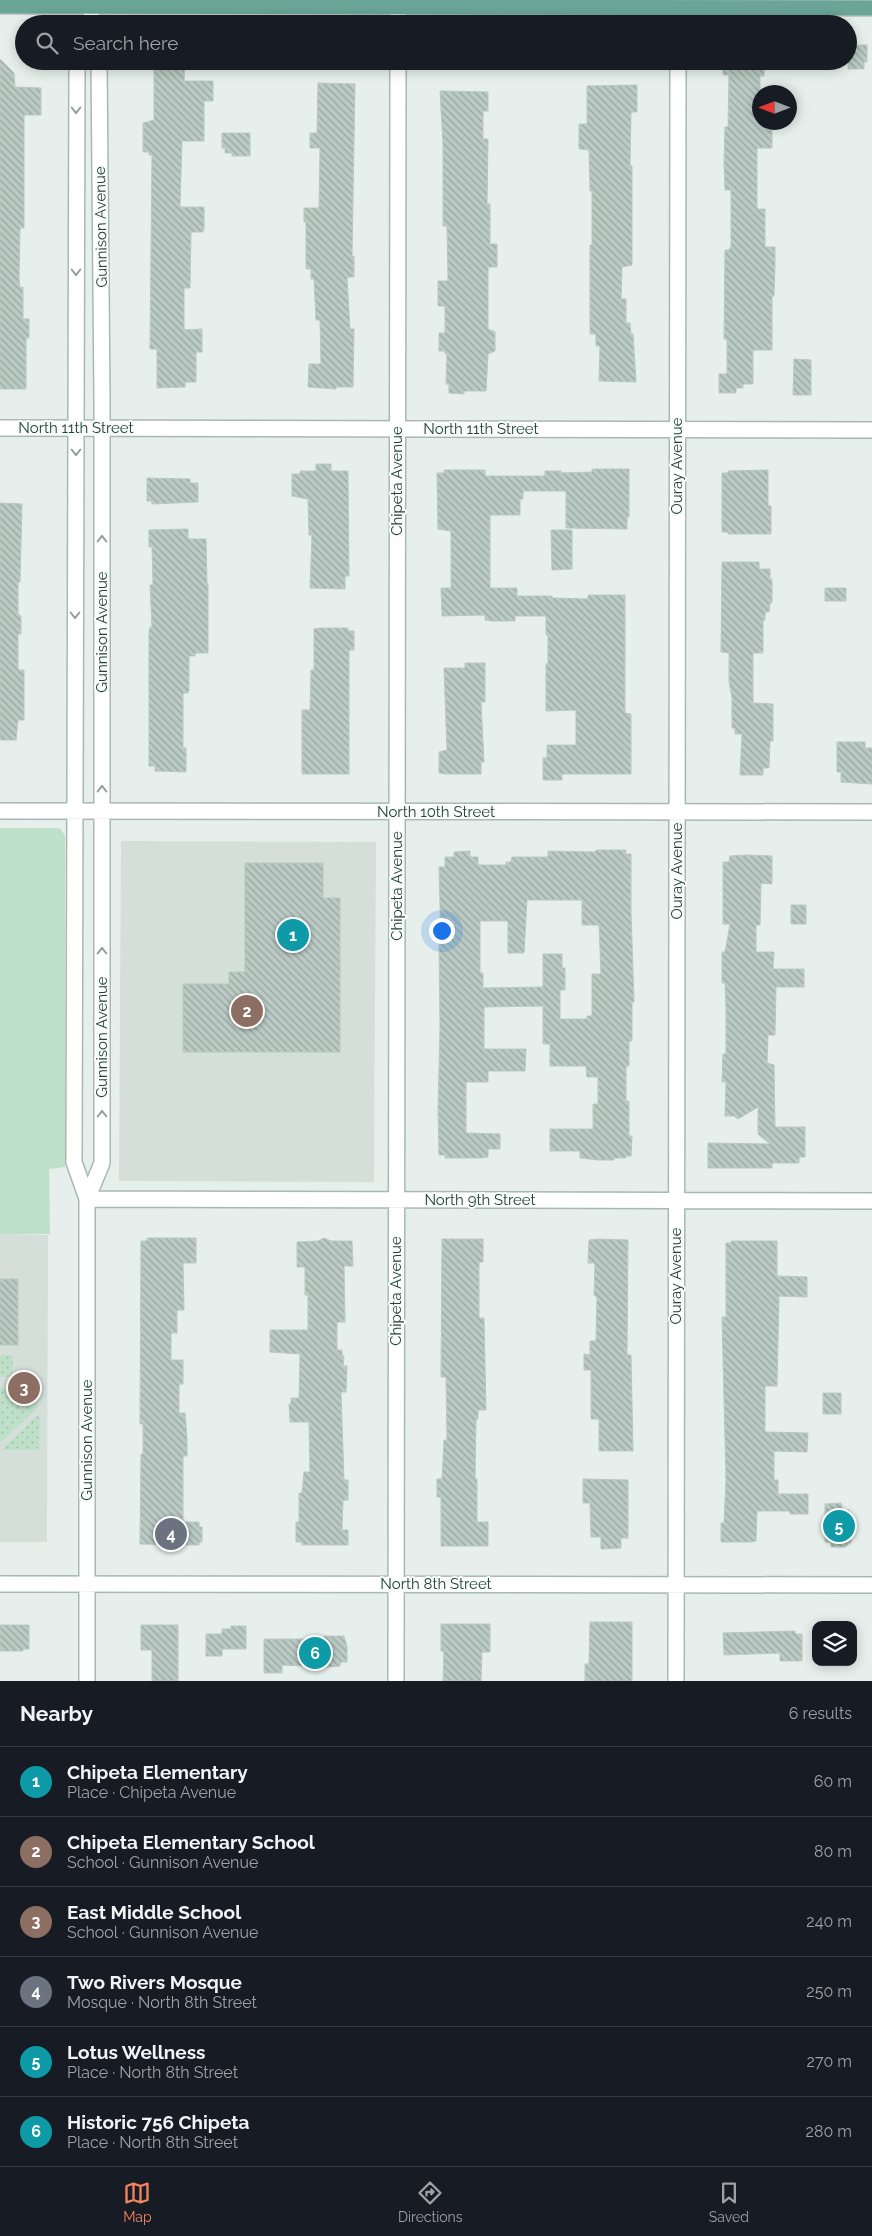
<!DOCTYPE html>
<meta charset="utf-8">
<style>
body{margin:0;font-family:Raleway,sans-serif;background:#20242c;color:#f1f3f6}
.controls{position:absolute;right:15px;bottom:15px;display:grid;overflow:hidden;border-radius:10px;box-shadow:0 2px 12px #0003}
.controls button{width:45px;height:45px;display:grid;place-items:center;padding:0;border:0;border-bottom:1px solid #363941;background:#171b24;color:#f1f3f6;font:25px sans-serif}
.compass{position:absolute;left:752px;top:85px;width:45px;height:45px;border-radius:50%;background:#171b24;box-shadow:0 2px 12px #0003;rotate:270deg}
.you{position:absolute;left:441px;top:930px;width:18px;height:18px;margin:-12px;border:4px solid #fff;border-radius:50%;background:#1a73e8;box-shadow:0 0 0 8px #1a73e833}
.badge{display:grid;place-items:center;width:32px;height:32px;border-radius:50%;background:#f4845f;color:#fff;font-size:16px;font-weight:700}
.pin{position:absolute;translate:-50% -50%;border:2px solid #fff;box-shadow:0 1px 5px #0006}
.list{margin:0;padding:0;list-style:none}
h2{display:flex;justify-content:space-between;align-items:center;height:65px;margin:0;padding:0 20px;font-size:21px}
h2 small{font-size:16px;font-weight:400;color:#9ea1a6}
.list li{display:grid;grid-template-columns:32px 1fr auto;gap:15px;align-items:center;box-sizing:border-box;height:70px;padding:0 20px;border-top:1px solid #363941}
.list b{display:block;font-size:19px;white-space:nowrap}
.list p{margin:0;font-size:16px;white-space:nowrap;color:#9ea1a6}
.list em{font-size:16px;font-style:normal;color:#9ea1a6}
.icon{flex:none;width:28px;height:28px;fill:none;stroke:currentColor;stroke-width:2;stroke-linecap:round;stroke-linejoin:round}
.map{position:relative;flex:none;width:872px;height:1681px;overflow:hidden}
.search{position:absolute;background:#171b24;box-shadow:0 2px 12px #0003;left:15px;right:15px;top:15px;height:55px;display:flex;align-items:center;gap:12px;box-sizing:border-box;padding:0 18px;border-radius:28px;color:#9ea1a6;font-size:19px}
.sheet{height:485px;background:#171b24}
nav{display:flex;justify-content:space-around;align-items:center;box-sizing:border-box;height:70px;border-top:1px solid #363941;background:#171b24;font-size:14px;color:#9ea1a6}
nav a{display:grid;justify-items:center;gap:2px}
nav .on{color:#f4845f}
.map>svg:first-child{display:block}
.built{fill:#d4dfda}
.grass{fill:url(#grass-dots)}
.green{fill:#bfe0c8}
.building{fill:url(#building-back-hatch);stroke:#b8c9c2;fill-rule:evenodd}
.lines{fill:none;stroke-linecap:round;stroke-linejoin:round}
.minor-casing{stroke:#a8b8b2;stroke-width:18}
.major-casing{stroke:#c2cac8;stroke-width:18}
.minor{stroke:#fff;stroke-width:15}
.major{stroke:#6aa596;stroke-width:15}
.oneway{stroke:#92a09c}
.labels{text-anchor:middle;stroke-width:4;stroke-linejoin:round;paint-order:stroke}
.street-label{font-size:15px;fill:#24423a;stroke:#f7fbf9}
</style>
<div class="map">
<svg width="872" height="1681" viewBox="0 0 872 1681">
<defs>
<pattern id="grass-dots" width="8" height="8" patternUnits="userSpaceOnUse" patternTransform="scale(1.25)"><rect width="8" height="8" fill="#bfe0c8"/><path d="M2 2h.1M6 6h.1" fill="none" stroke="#a4c1ad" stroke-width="1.8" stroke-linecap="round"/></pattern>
<pattern id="building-back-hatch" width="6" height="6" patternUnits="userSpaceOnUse" patternTransform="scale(1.25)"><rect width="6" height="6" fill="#bbcac4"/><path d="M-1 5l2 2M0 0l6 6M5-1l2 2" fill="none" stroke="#98a6a0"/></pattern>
</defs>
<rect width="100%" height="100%" fill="#e6efeb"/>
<path class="built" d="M121 841 376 842 374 1182 119 1181Z
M0 1234 48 1235 47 1542H0Z"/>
<path class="grass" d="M0 1355H13L12 1377H0Z
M0 1388H16V1396H36L37 1408 0 1443Z
M37 1416 40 1417 39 1450H1Z"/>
<path class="green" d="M0 828H56L61 829 65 836V1167L49 1169 50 1234H0Z"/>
<path class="building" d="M848 45H867V62H864V69H848Z
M0 59 14 73 15 87 41 88V115H24V228H20L19 279 20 288 23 287V319H29V338H26V389H0Z
M154 61H185L184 81H213V101H204V141H182L180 207H204V229L203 232H191L190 288H184V327L185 330 202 329V352H196V382H185V387L157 388V349H150L152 155H149V152H143V123L154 120Z
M723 61H764V76H760V125H766V129H772V148H757V209H765V247H775V265L774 296H772V350H753V384H743V388H736V393H719V374H727V339H724L725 250H729L731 246V190H725L724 164 725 127H728L729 75H723Z
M318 83 355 84 352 256H354V277H347L350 329H354L353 387H336V389L308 387 309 364H321L320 320H316L314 279H311V269H306V222H304V208H319L320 148H310V133H317Z
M637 85V112H631L630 166H632V265L622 267 621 299H626V323H630L631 334H633L636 382 599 381 600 346H596V334H590V245H592V191H590L589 150 579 149V124H587V86Z
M440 91 488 92V111H483V139H488L487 204H490V244H497V267H488V329L495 332V351L488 354 486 391H464V394L449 393V384H446L447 354H445V351H439V333H445V306H438V281H448L447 226H443V144Z
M222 133H250V156H232V153H225V148H222Z
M794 359 811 360V395H793Z
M316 464H331V471H348L349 576H345V589L310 588 312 535H309L308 499 292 496V474H300V471H316Z
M592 469H629V517H627V529L566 528V491H523V499H520V515H490V588H517V596H552V598L588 599V595H625V713L631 714V774H562V780H543V758H547V745H576V710L546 711V664H548V635H546V616H515V621H492L485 620V615L442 616 441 588H451V531L438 529 437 473H444V470H485V476H545V471H561V473L592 472Z
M768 470V506H771V534H728V532H722V473H728V471Z
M147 478 190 479V483H198V502L152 504V501H147Z
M0 503 22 504 20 582H18V614L21 616V634H18V670H24V720H18L16 740H0Z
M188 529V539H206L207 584H208V653H195V656H189V690L188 693H183V748H186V772L155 771V766H149V633L150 627H152L150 585H153L152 547H149V530Z
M551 530H572V569L552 570Z
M722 562H759V569H770V579H772V603H770L769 612H765V620H763V653H753V703L773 704V741H770L769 768H763V775H740L742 734H735V728H732V698L729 682V653L721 652Z
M825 588H846V601H825Z
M321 628H348V631H354V650H349V774H302V710H310L311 670H314V629Z
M465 663H485V702H481L484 762H481V774H445L439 773V752L447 750 444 668H465Z
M837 742H865V748H872V784L841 782V772H837Z
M597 850H626L625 854H631V912L634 1002H632V1041H629V1066H626V1101H629V1136H632L631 1156H626V1158H614V1160H598L580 1158V1151H550V1129H593V1104H598V1077H587L586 1066H550V1044H543V1006L484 1007V1049H526L525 1071H488V1082H466V1133L500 1134V1149H488V1157L481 1158H445V1155H439L438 1110 440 1027 439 943H441L439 867H445V857H454V852L470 851V857H478V865H506V862H511L512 857H548V851L594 852ZM527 900H582V925H599L601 974H592V1016H587V1019H560V990H565V968H562V954H543V987L483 988V973H480V921H508V953H524Z
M748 855 772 856V884L761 883 760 925H756V952H774L773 969H804V987H776L775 1035H768L767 1063 774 1065 775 1127H805V1157H799V1163H772V1168H708V1143L770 1144 758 1134V1107L738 1119 734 1116H725L726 1082H722L723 1054H726V1006L725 983H722V952H725L730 924H723V862H729L730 856Z
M245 863H323V898H340V1052H183V984H229V972H245Z
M791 905H806V924H791Z
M147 1238H196V1263H183L184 1310H177V1333H171V1360H183V1384H179V1413H185L187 1438V1456H183V1522H199V1527H202V1542H199V1545L140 1544 141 1454H143V1424H140L141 1241H147Z
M324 1238 331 1241H352L353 1266H344L345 1322H337V1350H342V1356H344L343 1366H347L346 1392H341L344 1480H348V1500H343L342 1530H348V1545H302V1542H296V1522H299V1493H302L304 1472H310L309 1422H290L289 1404H291V1398H299L300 1354 270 1352V1330H308V1295H305V1267H297V1242L318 1241Z
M442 1239H483V1262H479V1318H484L486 1410H478V1419H476L475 1479H477V1522H488V1546H441V1497H437V1479H442L444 1440H447L446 1377H441Z
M598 1239 628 1240 627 1355H631L633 1451H599V1419H591V1370H584V1354L590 1355V1341H596L597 1297 594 1295 595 1263H588L589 1240Z
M731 1241H777V1276L807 1277V1297L779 1296 777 1386H765V1432L808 1433 807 1452 774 1451V1480H778V1494H808V1514H790V1511H757L756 1541 751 1542H721V1523H724L726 1479 722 1317H726V1243H731Z
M0 1279H18V1345H0Z
M823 1393H841V1414H823Z
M583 1479 628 1480V1538H621V1548L601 1549V1537H591L590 1503H583Z
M841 1503 843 1510H849L850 1521 855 1526 851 1530V1542L845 1547H831V1542H825V1504Z
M590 1622H632V1681H585V1664H589Z
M441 1624H490V1652H482L481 1681H443L444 1651H441Z
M0 1625H29V1649H23V1651H0Z
M141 1625H178V1681H152V1650H141Z
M231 1626H246V1649H222V1656H206V1634H222V1629H231Z
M795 1631V1634H802V1661H780V1653L724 1655 723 1633Z
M324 1636H344L347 1647V1662H341L340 1666 328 1667 282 1665V1673H264V1639H316L324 1638Z"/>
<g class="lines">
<defs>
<path id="minor" d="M89 0 93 24
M398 0V24
M678 0V24
M77 61 74 1162 87 1199V1681
M0 428 872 430
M0 811 872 812
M87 1199 102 1163V401L99 61
M87 1199 872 1201
M0 1584 872 1585
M396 1681 398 61
M676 1681 678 61"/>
<path id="major" d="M0 6 872 8"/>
</defs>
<use href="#minor" class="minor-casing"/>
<use href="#major" class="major-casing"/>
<use href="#minor" class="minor"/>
<use href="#major" class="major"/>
</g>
<defs><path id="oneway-chevron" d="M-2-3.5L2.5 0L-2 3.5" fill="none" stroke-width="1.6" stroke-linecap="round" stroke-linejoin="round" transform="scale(1.25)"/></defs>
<g class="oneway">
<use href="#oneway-chevron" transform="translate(76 110) rotate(90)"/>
<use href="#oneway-chevron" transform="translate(76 272) rotate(90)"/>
<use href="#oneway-chevron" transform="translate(76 452) rotate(90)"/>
<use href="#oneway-chevron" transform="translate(102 539) rotate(-90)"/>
<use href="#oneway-chevron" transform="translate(75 615) rotate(90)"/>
<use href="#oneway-chevron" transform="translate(102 789) rotate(-90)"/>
<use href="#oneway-chevron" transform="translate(102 951) rotate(-90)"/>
<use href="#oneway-chevron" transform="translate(102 1114) rotate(-90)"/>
</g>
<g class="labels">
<g class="street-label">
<text transform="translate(101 227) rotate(-91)" y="5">Gunnison Avenue</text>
<text x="76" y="433">North 11th Street</text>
<text x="481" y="434">North 11th Street</text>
<text transform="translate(677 466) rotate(-90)" y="5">Ouray Avenue</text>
<text transform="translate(397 481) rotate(-90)" y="5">Chipeta Avenue</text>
<text transform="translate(102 632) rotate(-90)" y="5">Gunnison Avenue</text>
<text x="436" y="817">North 10th Street</text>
<text transform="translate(677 871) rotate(-90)" y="5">Ouray Avenue</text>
<text transform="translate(397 886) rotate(-90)" y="5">Chipeta Avenue</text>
<text transform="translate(102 1037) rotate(-90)" y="5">Gunnison Avenue</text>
<text x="480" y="1205">North 9th Street</text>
<text transform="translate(676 1276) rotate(-90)" y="5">Ouray Avenue</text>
<text transform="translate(396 1291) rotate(-90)" y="5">Chipeta Avenue</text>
<text transform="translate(87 1440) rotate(-90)" y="5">Gunnison Avenue</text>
<text x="436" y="1589">North 8th Street</text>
</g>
</g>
</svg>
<div class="controls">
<button><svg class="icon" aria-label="layers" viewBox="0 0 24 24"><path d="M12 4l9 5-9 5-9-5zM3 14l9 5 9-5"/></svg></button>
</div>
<svg class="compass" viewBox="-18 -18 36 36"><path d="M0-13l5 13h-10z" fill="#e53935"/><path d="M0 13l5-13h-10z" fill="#9ea1a6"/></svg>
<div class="you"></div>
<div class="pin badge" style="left:293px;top:935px;background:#0f9aa8">1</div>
<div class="pin badge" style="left:247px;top:1011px;background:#8d6e63">2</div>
<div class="pin badge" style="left:24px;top:1388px;background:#8d6e63">3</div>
<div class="pin badge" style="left:171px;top:1534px;background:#6b7280">4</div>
<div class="pin badge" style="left:839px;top:1526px;background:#0f9aa8">5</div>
<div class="pin badge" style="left:315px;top:1653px;background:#0f9aa8">6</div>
<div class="search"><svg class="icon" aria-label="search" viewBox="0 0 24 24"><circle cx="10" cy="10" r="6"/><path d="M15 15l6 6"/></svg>Search here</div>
</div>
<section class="sheet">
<h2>Nearby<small>6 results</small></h2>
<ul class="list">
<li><span class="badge" style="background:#0f9aa8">1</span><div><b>Chipeta Elementary</b><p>Place · Chipeta Avenue</p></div><em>60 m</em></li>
<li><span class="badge" style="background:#8d6e63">2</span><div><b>Chipeta Elementary School</b><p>School · Gunnison Avenue</p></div><em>80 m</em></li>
<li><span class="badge" style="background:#8d6e63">3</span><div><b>East Middle School</b><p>School · Gunnison Avenue</p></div><em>240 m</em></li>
<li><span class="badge" style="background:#6b7280">4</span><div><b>Two Rivers Mosque</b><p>Mosque · North 8th Street</p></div><em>250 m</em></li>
<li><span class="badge" style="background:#0f9aa8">5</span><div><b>Lotus Wellness</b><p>Place · North 8th Street</p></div><em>270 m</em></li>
<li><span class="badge" style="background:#0f9aa8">6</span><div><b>Historic 756 Chipeta</b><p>Place · North 8th Street</p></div><em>280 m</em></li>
</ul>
</section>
<nav>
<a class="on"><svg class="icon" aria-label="map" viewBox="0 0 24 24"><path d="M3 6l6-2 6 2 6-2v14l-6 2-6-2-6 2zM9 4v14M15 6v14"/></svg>Map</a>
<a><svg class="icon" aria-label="directions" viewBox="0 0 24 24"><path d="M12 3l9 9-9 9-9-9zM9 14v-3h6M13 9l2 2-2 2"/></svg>Directions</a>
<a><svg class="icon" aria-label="saved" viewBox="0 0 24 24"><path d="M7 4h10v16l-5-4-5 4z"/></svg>Saved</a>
</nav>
